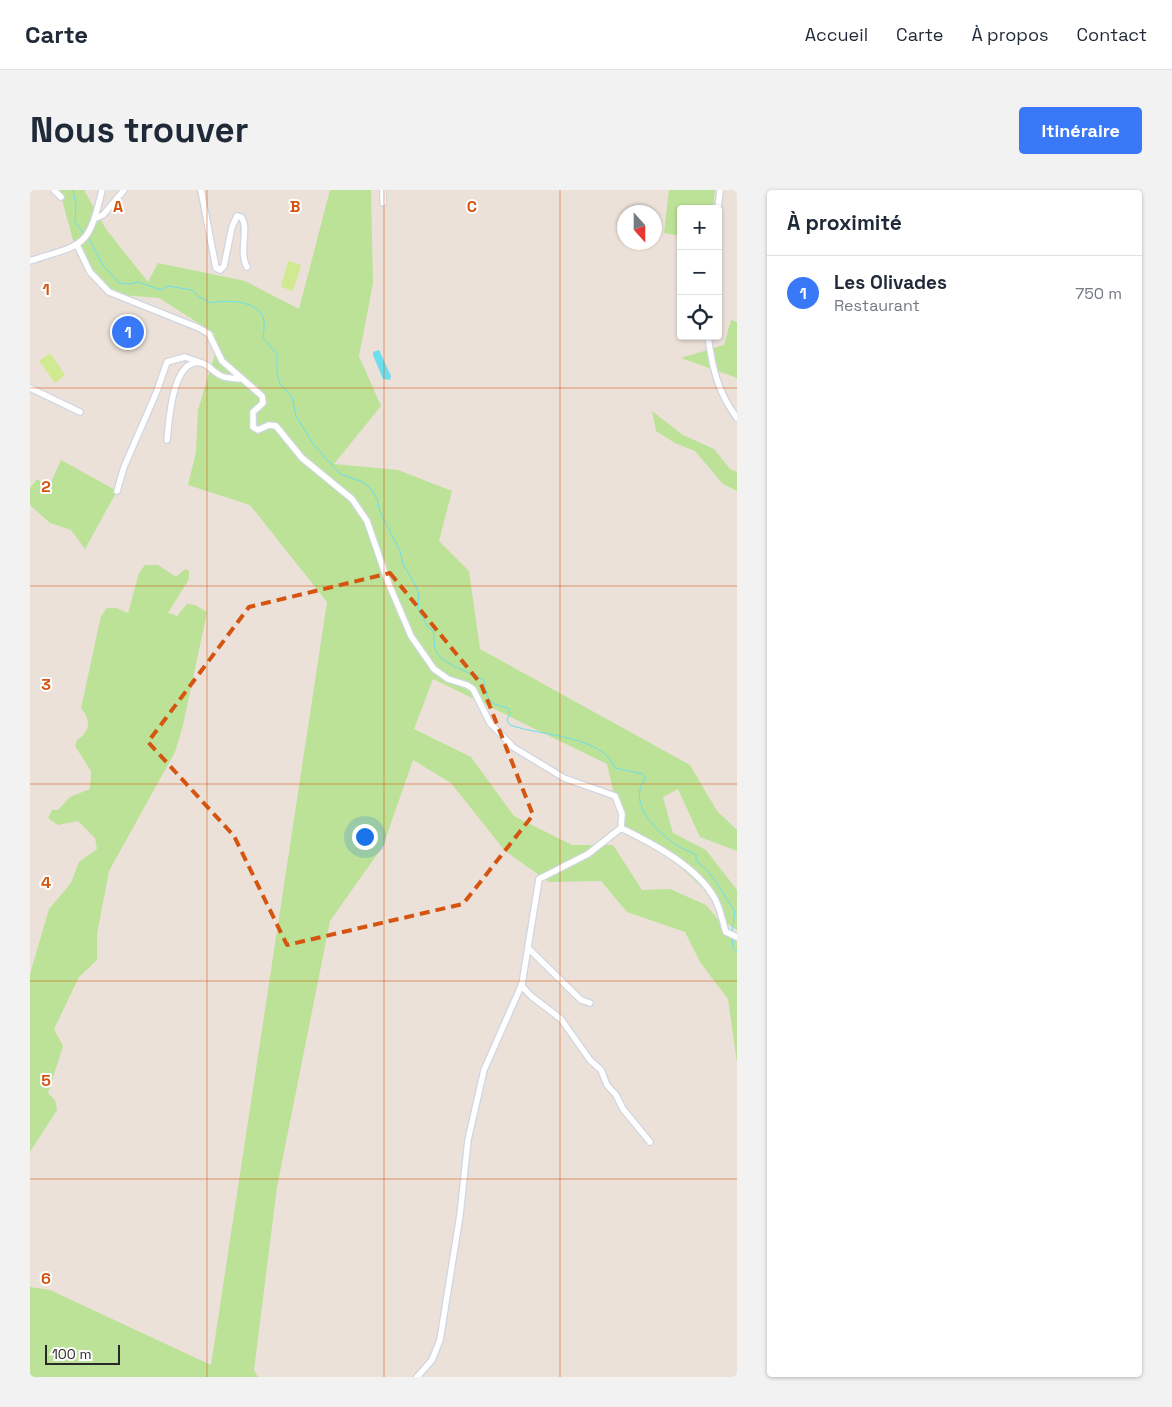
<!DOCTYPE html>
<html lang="fr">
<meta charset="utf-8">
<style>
body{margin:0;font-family:"Space Grotesk",sans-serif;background:#f2f2f3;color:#1f2937}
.controls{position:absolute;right:15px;top:15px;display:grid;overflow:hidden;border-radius:5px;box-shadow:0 1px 4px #0004}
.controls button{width:45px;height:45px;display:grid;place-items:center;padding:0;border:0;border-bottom:1px solid #e0e1e3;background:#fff;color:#1f2937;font:25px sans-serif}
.compass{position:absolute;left:587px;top:15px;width:45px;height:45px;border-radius:50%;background:#fff;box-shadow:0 1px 4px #0004;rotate:159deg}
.scale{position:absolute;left:15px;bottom:12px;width:75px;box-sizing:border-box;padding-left:5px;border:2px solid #282828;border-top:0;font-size:14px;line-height:18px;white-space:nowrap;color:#282828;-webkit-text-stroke:4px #fff;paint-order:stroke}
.you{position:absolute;left:334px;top:646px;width:18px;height:18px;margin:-12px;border:4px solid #fff;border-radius:50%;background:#1a73e8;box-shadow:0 0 0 8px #1a73e833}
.badge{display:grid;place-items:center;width:32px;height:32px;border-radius:50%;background:#3979f8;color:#fff;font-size:16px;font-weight:700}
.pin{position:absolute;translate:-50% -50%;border:2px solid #fff;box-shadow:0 1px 5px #0006}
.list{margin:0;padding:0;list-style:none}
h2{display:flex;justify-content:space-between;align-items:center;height:65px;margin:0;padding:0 20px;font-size:21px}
h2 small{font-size:16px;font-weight:400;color:#747a83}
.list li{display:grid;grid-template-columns:32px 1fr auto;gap:15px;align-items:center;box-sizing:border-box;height:75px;padding:0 20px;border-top:1px solid #e0e1e3}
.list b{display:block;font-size:19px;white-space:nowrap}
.list p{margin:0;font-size:16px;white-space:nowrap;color:#747a83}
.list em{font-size:16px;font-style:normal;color:#747a83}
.icon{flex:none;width:28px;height:28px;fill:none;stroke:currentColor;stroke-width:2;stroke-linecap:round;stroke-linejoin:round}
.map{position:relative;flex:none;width:707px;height:1187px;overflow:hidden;border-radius:5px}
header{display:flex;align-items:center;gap:30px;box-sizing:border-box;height:70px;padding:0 25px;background:#fff;border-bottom:1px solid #e0e1e3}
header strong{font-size:24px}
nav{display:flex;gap:28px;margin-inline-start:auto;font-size:18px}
.intro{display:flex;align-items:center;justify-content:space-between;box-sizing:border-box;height:120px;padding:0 30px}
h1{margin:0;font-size:35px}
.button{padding:12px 22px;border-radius:5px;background:#3979f8;color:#fff;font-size:18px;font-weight:700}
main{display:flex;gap:30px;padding:0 30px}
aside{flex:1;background:#fff;border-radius:5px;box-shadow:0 1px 4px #0004}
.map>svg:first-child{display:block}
.green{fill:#bbe296}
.pitch{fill:#d1e991}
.water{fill:#6cdeed}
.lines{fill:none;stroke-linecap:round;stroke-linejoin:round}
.stream{stroke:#6cdeed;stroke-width:1}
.minor-casing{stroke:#cfd5e1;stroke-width:8}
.minor{stroke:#fff;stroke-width:5.5}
.marked{fill:none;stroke:#d5540f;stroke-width:4;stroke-dasharray:10 6;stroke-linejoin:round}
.grid{fill:none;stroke:#d5540f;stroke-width:1;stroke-opacity:0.55}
.grid-label{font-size:16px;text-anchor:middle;font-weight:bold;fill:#d5540f;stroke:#fff;stroke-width:4;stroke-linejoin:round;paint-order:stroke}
</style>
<header>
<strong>Carte</strong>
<nav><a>Accueil</a><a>Carte</a><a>À propos</a><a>Contact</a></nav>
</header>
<div class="intro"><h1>Nous trouver</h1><a class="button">Itinéraire</a></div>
<main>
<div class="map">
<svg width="707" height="1187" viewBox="0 0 707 1187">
<rect width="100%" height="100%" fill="#ebe1d9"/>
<path class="green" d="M25 0H54L76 39 118 92 128 73 215 91 269 119 300 0H341L343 93 329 166 351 216 304 274 368 280 422 301 409 351 439 381 450 459 660 575 687 621 707 640V661L670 647 648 599 633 607 643 643 676 660 707 700V740L696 733 677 702 640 667 593 643 577 574 403 489 384 539 441 567 484 626 542 655H583L612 700 640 699 676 715 707 752V873L698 809 670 772 655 742 597 722 571 691 519 692 475 661 421 593 383 570 353 656 300 731 247 997 224 1180 228 1187H0V1097L20 1100 181 1175 297 412 220 315 158 295 166 262 168 220 185 164 184 143 129 108 79 104 47 65 31 6Z
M639 0H685L683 19H651V46L634 43Z
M701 130 707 132V188L651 168 694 155Z
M622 221 653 245 684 259 700 279 707 282V301L693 294 665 261 645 253 626 241Z
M31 270 87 301 55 359 41 340 20 333 0 315V298L7 289 19 297Z
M115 375H128L146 387 155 379 159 381V389L138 423 147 426 157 414 165 415 177 422 153 535 145 562 79 681 67 744V770L49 787 24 839 33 856 18 903 25 910 27 920 0 962V784L19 719 41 693 49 672 67 659 65 648 48 631 28 635 18 628 22 620H28L40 607 60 599 61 581 45 556 47 550C61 541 61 530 51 518L71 426 77 418H86L98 423 109 383Z"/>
<path class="pitch" d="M258 71 271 75 263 101 251 97Z
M20 163 35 185 25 193 9 171Z"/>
<path class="water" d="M349 160 361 186 360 190 353 189 343 165V162Z"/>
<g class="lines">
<path class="stream" d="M43 0 46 15 45 32 55 45
M58 47 73 75 89 93 99 94 108 92 131 100 138 96 162 100 169 107 181 113C195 110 219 110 230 122 236 128 234 140 233 148L247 164V184L250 194 262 207 266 226 284 255 310 284 333 292 341 299 347 309 350 322 370 361 373 374 386 396 389 406 388 419 398 437 403 441C405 447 403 455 406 461 411 474 442 483 454 490 458 510 456 513 478 518L480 523 477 530 480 535C510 546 572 545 585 578L613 584 615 589C596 614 629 644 648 656 654 660 660 661 666 665V671C685 684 692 704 705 721L702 743
M702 747 703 758 707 762"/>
<defs>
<path id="minor" d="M24 0 31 7
M171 0 186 78 190 80 194 76 202 37 207 26 211 27C220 37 208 62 217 77
M353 0V13
M688 19 690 0
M66 28 73 25 94 0
M47 55 60 82 79 102 169 138 179 144 192 171 232 206 233 213 223 222V237L228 240 239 235 246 236 272 268 322 309 337 331 358 392 381 446 404 479 418 489 437 495 443 499 460 533 483 557 534 588 585 606 592 624 591 638
M0 71C55 53 58 59 72 0
M678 146C682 177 688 203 707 228
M0 198 50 222
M137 250C139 232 142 166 172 173 179 175 182 181 188 184 194 189 203 188 210 189
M87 301 94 277 127 201 137 172 155 167 172 173
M591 638C622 653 668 677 685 709 691 720 692 731 696 742L707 747
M498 758 551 810 560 813
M491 795 501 806 531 829 560 870 571 880 577 895 586 905 593 919 620 952
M387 1187 402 1170 410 1150 430 1025 438 950 454 880 492 794 509 689 558 664 591 638"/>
</defs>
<use href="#minor" class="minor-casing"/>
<use href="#minor" class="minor"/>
</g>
<path class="marked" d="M360 383 451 494 503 625 433 714 257 755 204 646 118 552 219 417Z"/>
<path class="grid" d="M177 0V1187M354 0V1187M530 0V1187M0 198H707M0 396H707M0 594H707M0 791H707M0 989H707"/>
<g class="grid-label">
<text x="88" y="22">A</text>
<text x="265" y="22">B</text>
<text x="442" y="22">C</text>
<text x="16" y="105">1</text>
<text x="16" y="302">2</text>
<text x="16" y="500">3</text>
<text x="16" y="698">4</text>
<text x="16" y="896">5</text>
<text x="16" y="1094">6</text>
</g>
</svg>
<div class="controls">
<button>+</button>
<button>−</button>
<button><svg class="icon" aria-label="locate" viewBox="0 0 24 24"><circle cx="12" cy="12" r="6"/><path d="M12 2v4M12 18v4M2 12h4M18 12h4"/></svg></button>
</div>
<svg class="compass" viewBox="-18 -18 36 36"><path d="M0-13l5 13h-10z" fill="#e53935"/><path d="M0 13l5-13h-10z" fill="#747a83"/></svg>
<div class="scale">100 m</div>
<div class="you"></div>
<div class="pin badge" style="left:98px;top:142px">1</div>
</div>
<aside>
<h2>À proximité<small></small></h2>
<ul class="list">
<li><span class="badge">1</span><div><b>Les Olivades</b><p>Restaurant</p></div><em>750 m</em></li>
</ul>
</aside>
</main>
